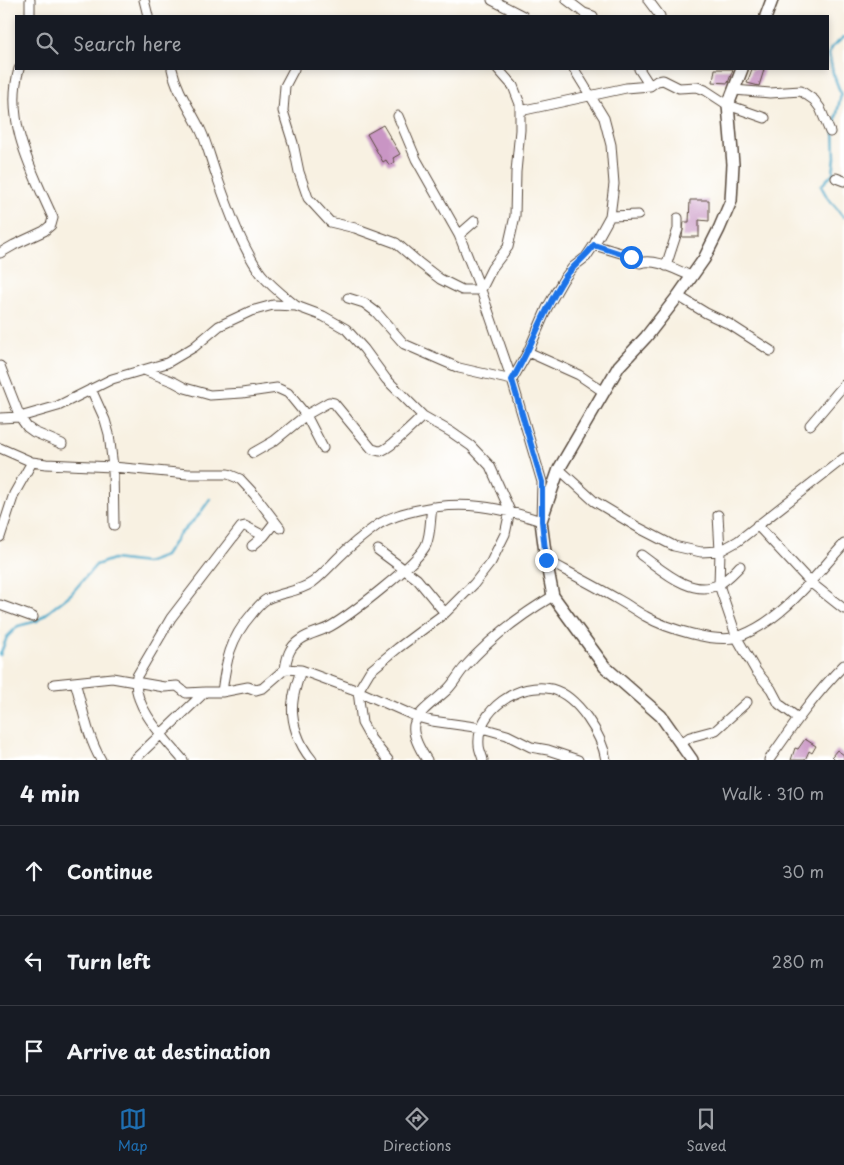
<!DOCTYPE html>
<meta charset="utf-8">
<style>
body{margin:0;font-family:"Playpen Sans",sans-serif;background:#20242c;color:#f1f3f6}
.stop{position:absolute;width:15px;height:15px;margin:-11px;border:4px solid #1a73e8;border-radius:50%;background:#fff}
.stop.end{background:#1a73e8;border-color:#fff;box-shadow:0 1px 5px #0008}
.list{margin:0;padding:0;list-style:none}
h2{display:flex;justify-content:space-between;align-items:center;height:65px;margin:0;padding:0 20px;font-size:21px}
h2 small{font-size:16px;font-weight:400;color:#9ea1a6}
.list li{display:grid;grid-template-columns:32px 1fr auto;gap:15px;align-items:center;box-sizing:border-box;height:90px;padding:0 20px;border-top:1px solid #363941}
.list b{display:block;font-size:19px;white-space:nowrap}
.list em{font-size:16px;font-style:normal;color:#9ea1a6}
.icon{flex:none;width:28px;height:28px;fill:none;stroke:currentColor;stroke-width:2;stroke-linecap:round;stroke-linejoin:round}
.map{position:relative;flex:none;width:844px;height:760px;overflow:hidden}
.search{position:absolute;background:#171b24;box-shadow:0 2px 8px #0003;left:15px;right:15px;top:15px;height:55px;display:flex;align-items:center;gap:12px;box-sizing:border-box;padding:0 18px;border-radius:0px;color:#9ea1a6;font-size:19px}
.sheet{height:335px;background:#171b24}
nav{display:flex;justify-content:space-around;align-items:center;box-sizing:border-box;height:70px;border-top:1px solid #363941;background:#171b24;font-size:14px;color:#9ea1a6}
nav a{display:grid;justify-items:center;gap:2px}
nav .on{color:#1f6fb2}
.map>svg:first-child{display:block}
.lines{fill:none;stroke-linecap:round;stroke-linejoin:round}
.stream{stroke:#4ba9c9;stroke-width:2.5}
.building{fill:#c995c4}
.minor-casing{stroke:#57483b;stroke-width:11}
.tertiary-casing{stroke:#57483b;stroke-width:14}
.minor{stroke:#fff;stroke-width:9}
.tertiary{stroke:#fff;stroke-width:11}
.route{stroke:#1a73e8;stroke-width:6}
</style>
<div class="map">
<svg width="844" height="760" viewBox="0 0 844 760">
<rect width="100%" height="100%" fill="#fff"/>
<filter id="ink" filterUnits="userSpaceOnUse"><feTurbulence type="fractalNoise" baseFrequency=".02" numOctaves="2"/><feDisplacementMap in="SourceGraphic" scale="10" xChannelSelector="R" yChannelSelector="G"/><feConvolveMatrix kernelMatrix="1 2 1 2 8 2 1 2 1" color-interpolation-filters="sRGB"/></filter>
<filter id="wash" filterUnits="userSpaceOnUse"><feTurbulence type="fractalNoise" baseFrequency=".0096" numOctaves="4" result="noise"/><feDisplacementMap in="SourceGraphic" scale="20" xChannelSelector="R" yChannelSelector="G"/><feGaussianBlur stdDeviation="1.12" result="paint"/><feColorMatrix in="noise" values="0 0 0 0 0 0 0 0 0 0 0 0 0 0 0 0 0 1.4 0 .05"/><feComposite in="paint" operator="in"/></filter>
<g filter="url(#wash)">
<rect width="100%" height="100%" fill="#f8f1e2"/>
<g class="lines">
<path class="stream" d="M844 37 831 48 829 54 833 73 841 94 834 128 835 158 833 173 821 186 827 197 844 217
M0 655 7 637 18 626 37 621 71 594 96 565 113 559 146 563 165 556 178 536 198 516 210 499"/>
</g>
<g id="blocks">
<path class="building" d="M715 69H733L728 83 713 82Z
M752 69 764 70 759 86 747 83Z
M383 125 400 154 393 158 395 162 389 165 386 160 383 162 367 134Z
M690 200H709V221L699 220V237H682L684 222H689Z
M805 739 816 746 812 753 809 751 805 760H791L795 748 798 749Z
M837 750 844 755V760H836L832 756Z"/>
</g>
</g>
<g filter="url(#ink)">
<use href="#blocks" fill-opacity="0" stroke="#57483b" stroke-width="1"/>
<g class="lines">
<defs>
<path id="minor" d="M144 0 148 16
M492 0 523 16
M567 0 584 13 593 16
M648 0 660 16
M30 16V0
M172 69C177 92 191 110 201 131 207 144 211 160 216 174 227 205 242 249 262 275 272 287 284 296 296 306
M294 69 285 86 283 111 293 143 299 172 308 198 330 222 355 228 396 243 418 262 440 279 462 290H481L492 268 508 247 515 216 516 172 520 130V104L513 86 498 69
M639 69 650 86
M734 90 770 93 801 91 814 100 820 108 830 132
M520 111 626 88 650 86 657 81 663 80 679 88 697 87 705 90 728 105 765 118
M836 178 844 181
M610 216 638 215
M459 235 475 221
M594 245 624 254 640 263C656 258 676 270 691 276
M0 253 14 245 44 231 51 225 53 218C32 171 4 121 19 69
M666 266 678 229V218
M678 296 706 313 729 324 771 351
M348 298 364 303 376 312 404 344 459 368 512 380 528 352 547 308 563 280 573 267 586 257 594 245 610 216 614 184 611 145 604 118 574 69
M528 352 579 375 604 392
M0 366 20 417 27 427 34 432 62 444
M144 370 174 382 185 388 210 395 242 393 277 388 288 393 306 415 323 448
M91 389 105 420 109 434 113 467 114 525
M0 418 20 417 58 406 112 379 167 363 194 347 219 326 251 311 273 305 296 306 323 316 346 329 364 349 386 379 423 416 451 432 471 446 490 466 510 511 505 534 491 562 474 584 445 613 398 648 370 671 358 691 362 723 371 739 388 760
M810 425 844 385
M0 448 32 462 46 464 113 467 188 474H228L240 479 254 494 280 528
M253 453 274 441 306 415 329 402 334 403 372 449C373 449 379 451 380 451 389 450 415 423 423 416
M559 469 594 501 639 528 674 546 701 552 720 551 738 541 844 458
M718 515 720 551 719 585 737 638 756 671 771 689 779 704 798 718
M757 525 810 582 844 609
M0 537 14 494 32 462
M252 546 264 536 275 522
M378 550 417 579 445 613
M641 555C661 569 692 599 719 584 727 580 734 572 740 566
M546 560C570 573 595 586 619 600 628 605 636 611 645 616 665 628 718 645 740 636 783 620 814 577 844 544
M0 605 33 617
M285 669C287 657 289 647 300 640 309 633 321 632 331 626 350 615 418 563 426 545 431 534 430 519 432 507
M301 670C298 680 294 691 293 701 290 721 299 745 312 760
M75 682C83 708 87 736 101 760
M54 684 112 678 164 687 177 686 186 693 205 692
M222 692C226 661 230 639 251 615 256 609 260 603 267 599 282 592 299 592 313 582 322 575 330 566 338 558 350 546 365 534 379 524 392 516 404 513 418 510 462 500 499 507 541 521L542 482 512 380 481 290 459 235 416 159 398 116
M680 744 690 737 716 730 747 702
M134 760 205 692H222L248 687 256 690 263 688 285 669 301 670 358 691 417 717 432 721 482 728 507 735 531 747 548 750 578 760
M183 760C166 740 130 704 137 676L171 618 241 527 245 526 264 536
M427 760C421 751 412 736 414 725 417 712 438 699 448 689 454 683 458 675 464 668 489 639 521 615 553 596
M483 760C482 755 479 750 479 745 476 710 520 681 552 689 578 696 602 735 606 760
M769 760C792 727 815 694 844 665"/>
<path id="tertiary" d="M766 16 772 0
M692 760 661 716 605 667 553 596 546 560 541 521 559 469 619 366 646 337 678 296 704 259 719 229 731 201 733 164 728 105 742 69"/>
</defs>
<use href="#minor" class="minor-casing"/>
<use href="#tertiary" class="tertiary-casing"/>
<use href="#minor" class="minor"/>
<use href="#tertiary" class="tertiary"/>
</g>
</g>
<g class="lines" filter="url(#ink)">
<path class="route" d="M546 560 542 521V482L512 380C531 348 543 312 563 280 572 266 585 258 594 245L631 257"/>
</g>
</svg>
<div class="stop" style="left:631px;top:257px"></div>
<div class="stop end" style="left:546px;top:560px"></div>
<div class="search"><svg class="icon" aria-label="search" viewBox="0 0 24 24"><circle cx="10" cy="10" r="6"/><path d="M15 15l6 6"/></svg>Search here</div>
</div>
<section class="sheet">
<h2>4 min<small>Walk · 310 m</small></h2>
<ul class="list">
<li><svg class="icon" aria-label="ahead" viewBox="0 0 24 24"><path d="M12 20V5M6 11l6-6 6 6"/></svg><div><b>Continue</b></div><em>30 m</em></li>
<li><svg class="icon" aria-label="left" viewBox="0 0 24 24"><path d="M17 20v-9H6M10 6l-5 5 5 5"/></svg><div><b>Turn left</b></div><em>280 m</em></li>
<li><svg class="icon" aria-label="arrive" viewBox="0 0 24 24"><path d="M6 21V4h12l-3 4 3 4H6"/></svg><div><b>Arrive at destination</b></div></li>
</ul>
</section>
<nav>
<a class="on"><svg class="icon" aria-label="map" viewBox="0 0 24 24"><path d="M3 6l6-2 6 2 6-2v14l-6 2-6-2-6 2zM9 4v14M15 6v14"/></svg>Map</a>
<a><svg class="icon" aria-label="directions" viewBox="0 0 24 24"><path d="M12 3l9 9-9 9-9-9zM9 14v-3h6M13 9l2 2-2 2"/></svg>Directions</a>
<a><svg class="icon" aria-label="saved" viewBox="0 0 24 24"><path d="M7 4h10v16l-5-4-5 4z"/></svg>Saved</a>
</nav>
